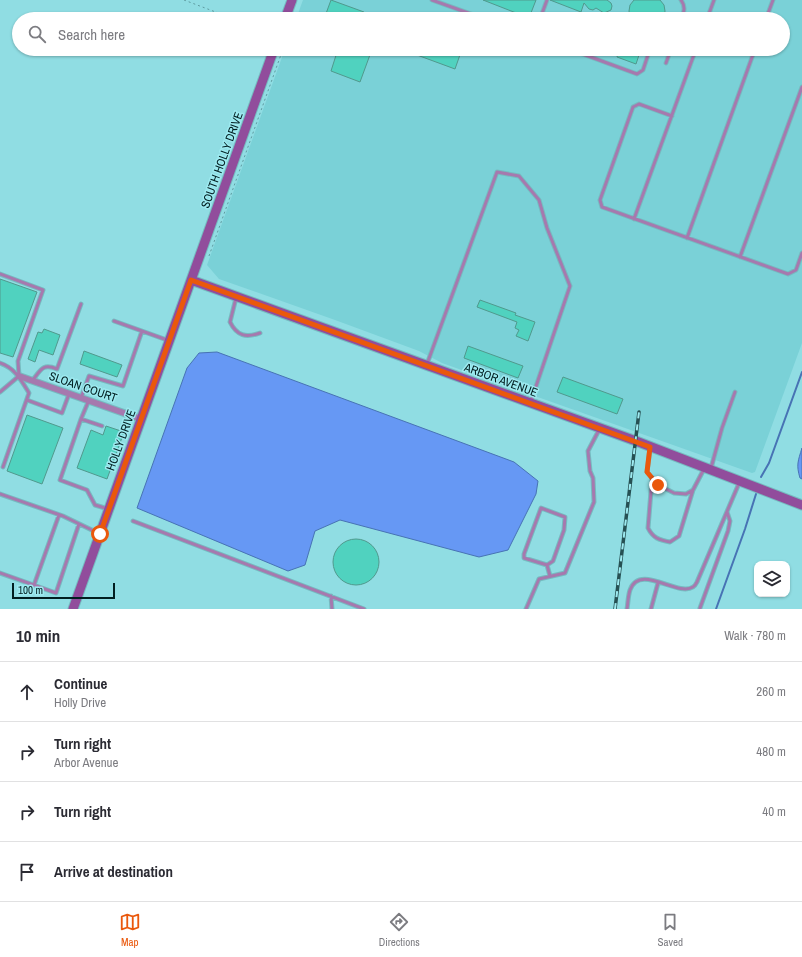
<!DOCTYPE html>
<meta charset="utf-8">
<style>
body{margin:0;font-family:"Archivo Narrow",sans-serif;background:#f2f2f3;color:#2b2b33}
.controls{position:absolute;right:12px;bottom:12px;display:grid;overflow:hidden;border-radius:8px;box-shadow:0 1px 3px #0004}
.controls button{width:36px;height:36px;display:grid;place-items:center;padding:0;border:0;border-bottom:1px solid #e1e1e2;background:#fff;color:#2b2b33;font:20px sans-serif}
.scale{position:absolute;left:12px;bottom:10px;width:103px;box-sizing:border-box;padding-left:4px;border:2px solid #001e20;border-top:0;font-size:11px;line-height:14px;white-space:nowrap;color:#001e20;-webkit-text-stroke:3px #9deaf0;paint-order:stroke}
.stop{position:absolute;width:12px;height:12px;margin:-9px;border:3px solid #ea580c;border-radius:50%;background:#fff}
.stop.end{background:#ea580c;border-color:#fff;box-shadow:0 1px 4px #0008}
.list{margin:0;padding:0;list-style:none}
h2{display:flex;justify-content:space-between;align-items:center;height:52px;margin:0;padding:0 16px;font-size:17px}
h2 small{font-size:13px;font-weight:400;color:#7c7c81}
.list li{display:grid;grid-template-columns:26px 1fr auto;gap:12px;align-items:center;box-sizing:border-box;height:60px;padding:0 16px;border-top:1px solid #e1e1e2}
.list b{display:block;font-size:15px;white-space:nowrap}
.list p{margin:0;font-size:13px;white-space:nowrap;color:#7c7c81}
.list em{font-size:13px;font-style:normal;color:#7c7c81}
.icon{flex:none;width:22px;height:22px;fill:none;stroke:currentColor;stroke-width:2;stroke-linecap:round;stroke-linejoin:round}
.map{position:relative;flex:none;width:802px;height:609px;overflow:hidden}
.search{position:absolute;background:#fff;box-shadow:0 1px 3px #0004;left:12px;right:12px;top:12px;height:44px;display:flex;align-items:center;gap:10px;box-sizing:border-box;padding:0 14px;border-radius:22px;color:#7c7c81;font-size:15px}
.sheet{height:292px;background:#fff}
nav{display:flex;justify-content:space-around;align-items:center;box-sizing:border-box;height:56px;border-top:1px solid #e1e1e2;background:#fff;font-size:11px;color:#7c7c81}
nav a{display:grid;justify-items:center;gap:2px}
nav .on{color:#ea580c}
.map>svg:first-child{display:block}
.built{fill:#7ad1d7}
.water{fill:#6698f4;stroke:#4773b4}
.lines{fill:none;stroke-linecap:round;stroke-linejoin:round}
.stream{stroke:#4773b4;stroke-width:2}
.building{fill:#50d2bf;stroke:#50998d}
.lane-casing{stroke:#76bbc0;stroke-width:5}
.street-casing{stroke:#76bbc0;stroke-width:8}
.secondary-casing{stroke:#76bbc0;stroke-width:11}
.path{stroke:#5e9ba0;stroke-width:1;stroke-dasharray:2 3;stroke-linecap:butt}
.lane{stroke:#a679ae;stroke-width:3}
.street{stroke:#a679ae;stroke-width:6}
.secondary{stroke:#914d9c;stroke-width:9}
.rail-casing{stroke:#265053;stroke-width:3.5}
.rail{stroke:#9deaf0;stroke-width:2;stroke-dasharray:6;stroke-linecap:butt}
.route{stroke:#ea580c;stroke-width:5}
.labels{text-anchor:middle;stroke-width:3;stroke-linejoin:round;paint-order:stroke}
.street-label{font-size:12px;fill:#001e20;stroke:#9deaf0}
</style>
<div class="map">
<svg width="802" height="609" viewBox="0 0 802 609">
<rect width="100%" height="100%" fill="#90dde3"/>
<path class="built" d="M303 0H802V343L755 472 752 473 442 363 419 351 335 320 219 279 207 265 285 49H783V19H296Z"/>
<path class="water" d="M217 352 514 462 538 481 536 494 508 550 479 557 340 520 315 531 305 565 288 571 137 508 187 368 199 353Z
M802 448V479L800 478C796 465 798 461 802 448Z"/>
<g class="lines">
<path class="stream" d="M761 477 769 463 802 372
M716 609 745 529 756 494"/>
</g>
<path class="building" d="M331 0 364 12 361 19H324Z
M483 0H536L529 18Z
M550 0H607L611 3 612 6 611 10 604 13 596 8 593 10 589 9 584 3 581 12Z
M634 0H660L664 5 665 11 664 19H630L629 11 630 5Z
M338 49H362L371 52 360 82 331 71Z
M419 49H462L455 69 417 55Z
M619 49H641L636 64 617 57Z
M0 279 37 292 13 357 0 353Z
M480 300 516 313 515 315 535 322 528 341 516 336 519 330 515 328 517 322 477 307Z
M44 329 60 335 53 355 39 350 35 362 28 359 38 332 42 333Z
M468 346 523 366 518 378 464 358Z
M84 351 122 365 117 377 80 364Z
M563 377 623 399 617 414 557 392Z
M27 415 63 428 42 484 7 471Z
M106 426 124 432 107 479 77 468 91 430 103 435Z
M333 562a23 23 0 1 1 46 0a23 23 0 1 1-46 0Z"/>
<g class="lines">
<defs>
<path id="lane" d="M432 0 485 19
M681 0C686 7 684 12 681 19
M540 19 547 0
M707 19 714 0
M766 19 773 0
M569 49 637 74 643 70 650 49
M666 63 671 49
M672 116 639 104 633 107 600 200 602 207 788 274 796 270 802 253
M634 219 696 49
M687 238 755 49
M740 257 802 87
M0 274 43 290 18 361 19 376 0 392
M236 298 230 322C237 336 246 338 260 333
M114 321 167 340
M0 363C15 368 21 380 29 393L3 467
M427 364 497 172 519 176 539 200 547 228 570 286 531 401
M32 381C41 370 42 363 57 369L81 304
M81 398 89 376 123 386 142 331
M27 400 62 413 69 394
M89 400 81 419 102 426
M81 419 60 480 87 490 95 505 108 509
M650 449 647 472 658 485 674 493 686 494 693 490 704 469
M711 468 722 428 735 392
M652 479 648 528C653 538 659 540 670 542L679 536 693 490
M0 494 63 516 98 533
M541 508 565 517 564 530 553 561 547 565 524 558V554Z
M133 521 364 609
M547 565 550 576
M0 573 56 593 79 524
M34 585 59 515
M331 596 332 609
M700 608 728 531 730 521 727 512
M526 609 539 579 565 573 594 502 593 478 590 471 588 451 599 430
M627 609C628 603 628 596 630 590 640 563 677 597 693 587 695 586 696 584 697 582L740 481
M651 609 658 583"/>
<path id="street" d="M19 376 141 419"/>
<path id="secondary" d="M285 19 292 0
M191 280 636 441 802 505
M73 609 274 49"/>
</defs>
<use href="#lane" class="lane-casing"/>
<use href="#street" class="street-casing"/>
<use href="#secondary" class="secondary-casing"/>
<path class="path" d="M184 0 234 19
M209 256 283 49"/>
<use href="#lane" class="lane"/>
<use href="#street" class="street"/>
<use href="#secondary" class="secondary"/>
<defs>
<path id="rail" d="M615 609 639 412"/>
</defs>
<use href="#rail" class="rail-casing"/>
<use href="#rail" class="rail"/>
</g>
<g class="lines">
<path class="route" d="M100 534 191 280 650 447 647 472 658 485"/>
</g>
<g class="labels">
<g class="street-label">
<text transform="translate(222 160) rotate(-70)" y="4">SOUTH HOLLY DRIVE</text>
<text transform="translate(501 380) rotate(20)" y="4">ARBOR AVENUE</text>
<text transform="translate(83 387) rotate(19)" y="4">SLOAN COURT</text>
<text transform="translate(121 440) rotate(-70)" y="4">HOLLY DRIVE</text>
</g>
</g>
</svg>
<div class="controls">
<button><svg class="icon" aria-label="layers" viewBox="0 0 24 24"><path d="M12 4l9 5-9 5-9-5zM3 14l9 5 9-5"/></svg></button>
</div>
<div class="scale">100 m</div>
<div class="stop" style="left:100px;top:534px"></div>
<div class="stop end" style="left:658px;top:485px"></div>
<div class="search"><svg class="icon" aria-label="search" viewBox="0 0 24 24"><circle cx="10" cy="10" r="6"/><path d="M15 15l6 6"/></svg>Search here</div>
</div>
<section class="sheet">
<h2>10 min<small>Walk · 780 m</small></h2>
<ul class="list">
<li><svg class="icon" aria-label="ahead" viewBox="0 0 24 24"><path d="M12 20V5M6 11l6-6 6 6"/></svg><div><b>Continue</b><p>Holly Drive</p></div><em>260 m</em></li>
<li><svg class="icon" aria-label="right" viewBox="0 0 24 24"><path d="M7 20v-9h11M14 6l5 5-5 5"/></svg><div><b>Turn right</b><p>Arbor Avenue</p></div><em>480 m</em></li>
<li><svg class="icon" aria-label="right" viewBox="0 0 24 24"><path d="M7 20v-9h11M14 6l5 5-5 5"/></svg><div><b>Turn right</b></div><em>40 m</em></li>
<li><svg class="icon" aria-label="arrive" viewBox="0 0 24 24"><path d="M6 21V4h12l-3 4 3 4H6"/></svg><div><b>Arrive at destination</b></div></li>
</ul>
</section>
<nav>
<a class="on"><svg class="icon" aria-label="map" viewBox="0 0 24 24"><path d="M3 6l6-2 6 2 6-2v14l-6 2-6-2-6 2zM9 4v14M15 6v14"/></svg>Map</a>
<a><svg class="icon" aria-label="directions" viewBox="0 0 24 24"><path d="M12 3l9 9-9 9-9-9zM9 14v-3h6M13 9l2 2-2 2"/></svg>Directions</a>
<a><svg class="icon" aria-label="saved" viewBox="0 0 24 24"><path d="M7 4h10v16l-5-4-5 4z"/></svg>Saved</a>
</nav>
